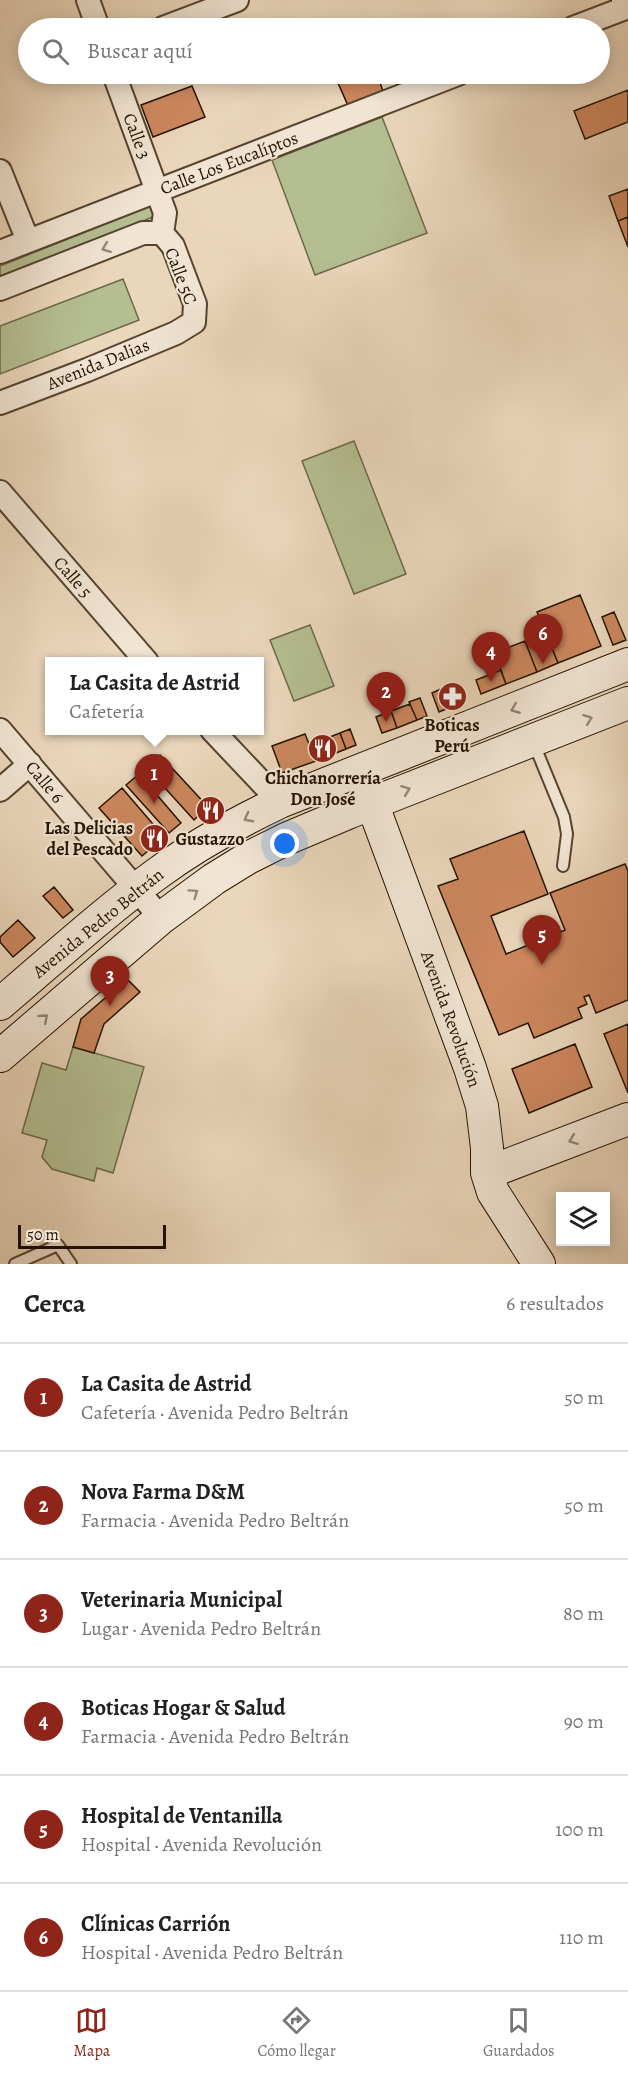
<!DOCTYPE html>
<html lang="es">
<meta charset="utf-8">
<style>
body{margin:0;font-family:Alegreya,serif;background:#f2f2f2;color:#222}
.controls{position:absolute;right:18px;bottom:18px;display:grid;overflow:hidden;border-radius:0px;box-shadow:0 3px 15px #0003}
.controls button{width:54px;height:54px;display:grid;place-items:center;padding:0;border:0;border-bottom:2px solid #e0e0e0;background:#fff;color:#222;font:30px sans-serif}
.scale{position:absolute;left:18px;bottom:15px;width:148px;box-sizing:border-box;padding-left:6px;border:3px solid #241300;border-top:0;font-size:16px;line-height:21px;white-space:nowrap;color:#241300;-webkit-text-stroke:4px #f1e4d3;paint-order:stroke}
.you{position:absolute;left:285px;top:844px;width:21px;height:21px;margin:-15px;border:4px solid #fff;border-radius:50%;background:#1a73e8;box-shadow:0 0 0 9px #1a73e833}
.badge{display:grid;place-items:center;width:39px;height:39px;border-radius:50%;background:#8f2418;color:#fff;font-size:20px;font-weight:700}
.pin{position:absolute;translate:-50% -50px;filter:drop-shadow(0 2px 3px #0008)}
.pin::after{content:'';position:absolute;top:32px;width:21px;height:18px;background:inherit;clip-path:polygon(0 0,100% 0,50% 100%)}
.popup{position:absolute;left:45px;top:657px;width:219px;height:78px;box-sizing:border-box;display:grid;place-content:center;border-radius:0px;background:#fff;filter:drop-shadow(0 2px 4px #0005);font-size:20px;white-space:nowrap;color:#767676}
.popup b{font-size:22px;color:#222}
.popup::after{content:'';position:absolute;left:50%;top:100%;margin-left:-12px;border:12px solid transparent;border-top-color:#fff}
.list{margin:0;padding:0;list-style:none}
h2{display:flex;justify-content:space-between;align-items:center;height:78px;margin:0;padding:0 24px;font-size:26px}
h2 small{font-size:20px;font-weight:400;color:#767676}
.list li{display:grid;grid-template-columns:39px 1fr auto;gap:18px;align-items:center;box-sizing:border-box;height:108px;padding:0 24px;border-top:2px solid #e0e0e0}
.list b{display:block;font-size:22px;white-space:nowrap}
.list p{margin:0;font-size:20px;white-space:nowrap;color:#767676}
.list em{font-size:20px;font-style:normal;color:#767676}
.icon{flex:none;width:33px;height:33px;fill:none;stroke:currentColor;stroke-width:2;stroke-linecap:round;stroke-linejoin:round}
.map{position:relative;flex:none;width:628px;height:1264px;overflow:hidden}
.search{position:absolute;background:#fff;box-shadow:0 3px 15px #0003;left:18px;right:18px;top:18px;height:66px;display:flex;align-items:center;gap:15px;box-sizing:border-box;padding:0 21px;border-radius:33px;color:#767676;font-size:22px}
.sheet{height:726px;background:#fff}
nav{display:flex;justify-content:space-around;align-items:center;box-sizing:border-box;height:84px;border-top:2px solid #e0e0e0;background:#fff;font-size:16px;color:#767676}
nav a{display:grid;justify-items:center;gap:3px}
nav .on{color:#8f2418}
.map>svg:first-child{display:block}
.green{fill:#b4be92;stroke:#6c6849;stroke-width:1.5}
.building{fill:#cc875e;stroke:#241300;stroke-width:1.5}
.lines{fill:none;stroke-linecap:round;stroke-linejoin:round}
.lane-casing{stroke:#56442f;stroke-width:14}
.street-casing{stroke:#56442f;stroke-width:26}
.secondary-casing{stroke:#241300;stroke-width:34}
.lane{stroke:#f1e4d3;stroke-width:10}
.street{stroke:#f1e4d3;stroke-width:22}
.secondary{stroke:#f1e4d3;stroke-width:32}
.oneway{stroke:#958674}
.labels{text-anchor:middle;stroke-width:4.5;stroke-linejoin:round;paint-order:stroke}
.street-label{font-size:18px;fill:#241300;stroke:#f1e4d3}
.poi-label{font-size:18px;font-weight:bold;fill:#241300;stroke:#f1e4d3}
</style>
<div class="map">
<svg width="628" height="1264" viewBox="0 0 628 1264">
<rect width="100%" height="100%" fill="#ead6bb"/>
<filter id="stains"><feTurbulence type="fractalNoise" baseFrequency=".00333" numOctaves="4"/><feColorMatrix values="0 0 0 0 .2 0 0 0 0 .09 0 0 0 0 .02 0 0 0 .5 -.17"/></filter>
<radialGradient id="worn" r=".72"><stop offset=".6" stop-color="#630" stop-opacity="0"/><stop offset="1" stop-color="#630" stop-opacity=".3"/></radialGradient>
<path class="green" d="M382 117 427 233 315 275 272 160Z
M153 205 158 215 0 278V266Z
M123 279 139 320 0 374V326Z
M354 441 406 574 354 594 302 461Z
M310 625 334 686 294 701 270 640Z
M73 1047 144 1067 113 1173 97 1168 94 1181 52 1169 42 1157 47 1140 22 1133 42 1063 66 1070Z"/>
<path class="building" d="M334 74H377L385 97 350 110Z
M192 86 205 117 153 137 141 105Z
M628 90V122L585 139 574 111Z
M628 189V217L618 221 609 196Z
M628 217V247L618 221Z
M580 595 601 646 558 663 537 612Z
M614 612 626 640 613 645 602 617Z
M546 633 558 663 537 672 525 641Z
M525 641 537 672 506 684 494 653Z
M501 670 506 684 481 694 476 680Z
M454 684 461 703 451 707 443 688Z
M443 688 451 707 439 712 432 693Z
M420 698 427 716 417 720 409 702Z
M410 704 417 720 397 728 391 711Z
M391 711 397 728 382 733 376 717Z
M350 729 356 745 346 749 340 733Z
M340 733 346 749 336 753 330 737Z
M305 734 316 761 282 773 272 746Z
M330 737 336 753 316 761 310 745Z
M160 755 208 807 194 820 146 767Z
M139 774 181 823 169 833 126 785Z
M122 788 164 837 142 856 99 808Z
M524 831 548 894 491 916 506 954 565 930 550 893 625 864 628 871V1000L596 1013 589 995 584 997 587 1004 578 1008 582 1018 534 1038 528 1023 499 1035 438 886 458 879 450 859Z
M54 887 73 910 63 918 43 896Z
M18 920 35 938 13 957 0 942V937Z
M127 979 140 992 104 1024 94 1053 73 1047 81 1019Z
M628 1024V1093L604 1034Z
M575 1044 592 1087 529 1113 512 1069Z"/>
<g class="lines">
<defs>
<path id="lane" d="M534 744 564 817 567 834 563 866
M15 1264 58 1245 71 1264"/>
<path id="street" d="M88 0 98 28
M163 28 237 0
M573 28 628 7
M114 74 165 213 162 233
M0 171 28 241
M0 252 458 74
M0 289 143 233H162
M0 403 87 370 176 333 194 322 195 304 173 246 162 233
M0 492 147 662
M0 730 161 918
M212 730 280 802
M0 790 30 764"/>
<path id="secondary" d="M628 0V1
M365 784 470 1068 482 1106 487 1148V1173L493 1192 539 1264
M0 1004C52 960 103 913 158 873 196 845 238 822 280 802L628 664
M0 1056 161 918 214 879 248 858 286 839 350 812 628 703
M487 1173 628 1119"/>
</defs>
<use href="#lane" class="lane-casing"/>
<use href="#street" class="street-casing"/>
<use href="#secondary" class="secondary-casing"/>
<use href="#lane" class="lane"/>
<use href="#street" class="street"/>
<use href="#secondary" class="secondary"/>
</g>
<defs><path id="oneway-chevron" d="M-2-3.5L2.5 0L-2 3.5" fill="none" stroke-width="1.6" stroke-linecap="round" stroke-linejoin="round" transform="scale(1.5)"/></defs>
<g class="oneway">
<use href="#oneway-chevron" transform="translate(106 248) rotate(159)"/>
<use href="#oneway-chevron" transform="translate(515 709) rotate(158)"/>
<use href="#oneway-chevron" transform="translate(588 719) rotate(-21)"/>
<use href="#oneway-chevron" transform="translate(406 790) rotate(-21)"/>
<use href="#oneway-chevron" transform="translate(248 818) rotate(152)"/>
<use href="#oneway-chevron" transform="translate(194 893) rotate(-35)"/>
<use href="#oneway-chevron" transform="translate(44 1018) rotate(-41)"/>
<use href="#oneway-chevron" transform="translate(573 1140) rotate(159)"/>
</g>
<defs>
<symbol id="pharmacy-disc" viewBox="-11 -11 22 22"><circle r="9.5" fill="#8f2418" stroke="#f1e4d3"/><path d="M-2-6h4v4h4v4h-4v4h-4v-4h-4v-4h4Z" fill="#fff"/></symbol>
<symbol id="restaurant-disc" viewBox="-11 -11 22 22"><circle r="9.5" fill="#8f2418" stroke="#f1e4d3"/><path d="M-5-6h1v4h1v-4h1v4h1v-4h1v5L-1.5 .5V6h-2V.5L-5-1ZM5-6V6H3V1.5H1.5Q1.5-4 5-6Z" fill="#fff"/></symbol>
</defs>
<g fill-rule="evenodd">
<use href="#pharmacy-disc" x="436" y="680" width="33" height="33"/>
<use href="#restaurant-disc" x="306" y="732" width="33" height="33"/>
<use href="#restaurant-disc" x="194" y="794" width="33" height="33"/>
<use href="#restaurant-disc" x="138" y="822" width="33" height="33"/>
</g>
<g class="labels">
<g class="street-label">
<text transform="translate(137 136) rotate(69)" y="6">Calle 3</text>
<text transform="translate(229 163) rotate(-21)" y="6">Calle Los Eucalíptos</text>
<text transform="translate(181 276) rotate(69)" y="6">Calle 5C</text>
<text transform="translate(98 364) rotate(-22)" y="6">Avenida Dalias</text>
<text transform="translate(73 577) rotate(49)" y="6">Calle 5</text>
<text transform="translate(45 782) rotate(50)" y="6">Calle 6</text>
<text transform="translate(98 923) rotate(-39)" y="6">Avenida Pedro Beltrán</text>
<text transform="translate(451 1019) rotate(70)" y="6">Avenida Revolución</text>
</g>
<g class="poi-label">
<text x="452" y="731">Boticas<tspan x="452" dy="21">Perú</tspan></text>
<text x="323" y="784">Chichanorrería<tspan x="323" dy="21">Don José</tspan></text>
<text x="133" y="834" text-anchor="end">Las Delicias<tspan x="133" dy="21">del Pescado</tspan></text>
<text x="210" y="845">Gustazzo</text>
</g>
</g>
<rect width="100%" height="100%" filter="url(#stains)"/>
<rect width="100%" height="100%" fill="url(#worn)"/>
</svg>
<div class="controls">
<button><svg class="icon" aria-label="layers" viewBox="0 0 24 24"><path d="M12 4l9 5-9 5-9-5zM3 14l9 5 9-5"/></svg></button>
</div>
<div class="scale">50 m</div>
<div class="you"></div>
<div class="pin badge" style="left:154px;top:804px">1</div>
<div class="popup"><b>La Casita de Astrid</b>Cafetería</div>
<div class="pin badge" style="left:386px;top:722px">2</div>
<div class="pin badge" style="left:110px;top:1006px">3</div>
<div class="pin badge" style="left:491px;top:682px">4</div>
<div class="pin badge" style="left:542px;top:965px">5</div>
<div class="pin badge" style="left:543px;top:664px">6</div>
<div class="search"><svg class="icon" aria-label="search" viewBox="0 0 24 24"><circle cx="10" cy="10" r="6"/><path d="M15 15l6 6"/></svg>Buscar aquí</div>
</div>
<section class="sheet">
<h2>Cerca<small>6 resultados</small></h2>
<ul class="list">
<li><span class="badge">1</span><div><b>La Casita de Astrid</b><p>Cafetería · Avenida Pedro Beltrán</p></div><em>50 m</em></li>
<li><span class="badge">2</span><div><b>Nova Farma D&amp;M</b><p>Farmacia · Avenida Pedro Beltrán</p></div><em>50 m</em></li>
<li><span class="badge">3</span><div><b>Veterinaria Municipal</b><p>Lugar · Avenida Pedro Beltrán</p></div><em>80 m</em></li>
<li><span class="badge">4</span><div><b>Boticas Hogar &amp; Salud</b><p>Farmacia · Avenida Pedro Beltrán</p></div><em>90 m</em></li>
<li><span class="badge">5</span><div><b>Hospital de Ventanilla</b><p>Hospital · Avenida Revolución</p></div><em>100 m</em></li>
<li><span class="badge">6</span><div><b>Clínicas Carrión</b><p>Hospital · Avenida Pedro Beltrán</p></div><em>110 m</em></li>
</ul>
</section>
<nav>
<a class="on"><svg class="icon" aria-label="map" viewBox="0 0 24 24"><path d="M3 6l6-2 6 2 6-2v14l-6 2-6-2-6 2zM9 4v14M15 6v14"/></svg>Mapa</a>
<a><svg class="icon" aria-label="directions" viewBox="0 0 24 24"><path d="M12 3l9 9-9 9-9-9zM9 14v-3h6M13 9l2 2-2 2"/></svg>Cómo llegar</a>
<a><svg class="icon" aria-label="saved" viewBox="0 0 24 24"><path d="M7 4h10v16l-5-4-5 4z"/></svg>Guardados</a>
</nav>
